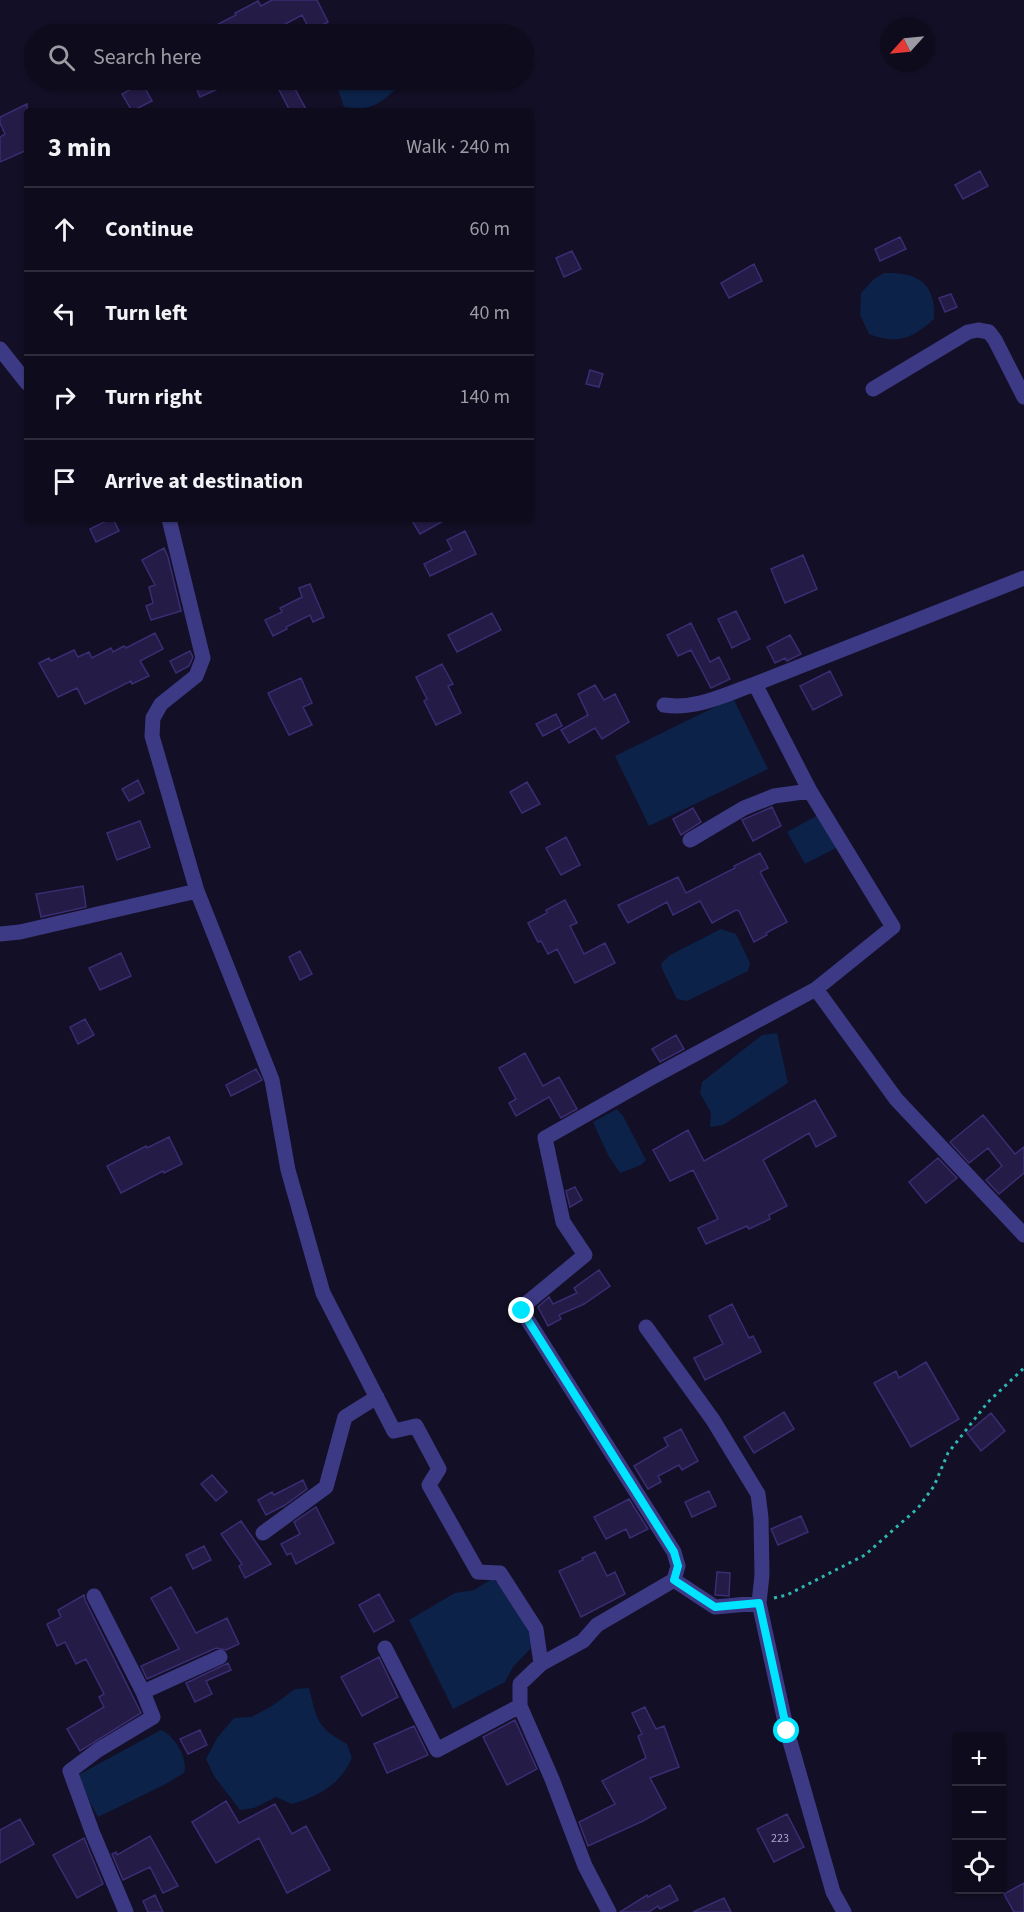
<!DOCTYPE html>
<meta charset="utf-8">
<style>
body{margin:0;font-family:"Source Sans 3",sans-serif;background:#171425;color:#f1f3f6}
.controls{position:absolute;right:18px;bottom:18px;display:grid;overflow:hidden;border-radius:6px;box-shadow:0 2px 4px #0004}
.controls button{width:54px;height:54px;display:grid;place-items:center;padding:0;border:0;border-bottom:2px solid #2e2b3b;background:#0e0b1c;color:#f1f3f6;font:30px sans-serif}
.compass{position:absolute;left:880px;top:18px;width:54px;height:54px;border-radius:50%;background:#0e0b1c;box-shadow:0 2px 4px #0004;rotate:243deg}
.stop{position:absolute;width:18px;height:18px;margin:-14px;border:4px solid #00e5ff;border-radius:50%;background:#fff}
.stop.end{background:#00e5ff;border-color:#fff;box-shadow:0 2px 6px #0008}
.list{margin:0;padding:0;list-style:none}
h2{display:flex;justify-content:space-between;align-items:center;height:78px;margin:0;padding:0 24px;font-size:26px}
h2 small{font-size:20px;font-weight:400;color:#9b9ba3}
.list li{display:grid;grid-template-columns:39px 1fr auto;gap:18px;align-items:center;box-sizing:border-box;height:84px;padding:0 24px;border-top:2px solid #2e2b3b}
.list b{display:block;font-size:22px;white-space:nowrap}
.list em{font-size:20px;font-style:normal;color:#9b9ba3}
.icon{flex:none;width:33px;height:33px;fill:none;stroke:currentColor;stroke-width:2;stroke-linecap:round;stroke-linejoin:round}
.map{position:relative;flex:none;width:1024px;height:1912px;overflow:hidden}
.search{position:absolute;background:#0e0b1c;box-shadow:0 2px 4px #0004;left:24px;top:24px;width:510px;height:66px;display:flex;align-items:center;gap:15px;box-sizing:border-box;padding:0 21px;border-radius:33px;color:#9b9ba3;font-size:22px}
.panel{position:absolute;background:#0e0b1c;box-shadow:0 2px 4px #0004;left:24px;top:108px;width:510px;height:414px;border-radius:6px}
.map>svg:first-child{display:block}
.water{fill:#0c2248}
.building{fill:#241b47;stroke:#3b2d73;stroke-width:1.5}
.lines{fill:none;stroke-linecap:round;stroke-linejoin:round}
.path{stroke:#2fb8b0;stroke-width:3;stroke-dasharray:3 4.5;stroke-linecap:butt}
.street{stroke:#3d3a85;stroke-width:15}
.route{stroke:#00e5ff;stroke-width:8}
.labels{text-anchor:middle;stroke-width:4.5;stroke-linejoin:round;paint-order:stroke}
.number-label{font-size:12px;fill:#aca6d1}
</style>
<div class="map">
<svg width="1024" height="1912" viewBox="0 0 1024 1912">
<rect width="100%" height="100%" fill="#130f26"/>
<path class="water" d="M335 80H398V87C379 105 371 111 344 107Z
M884 273C918 272 936 283 934 319 912 339 897 345 869 334L860 315 861 293 874 279Z
M733 698 768 769 649 826 615 756Z
M818 815 836 848 805 864 787 832Z
M721 929 736 934 750 963 748 971 687 1001 677 999 662 969 661 964 670 955Z
M777 1033 788 1083 723 1125 710 1127 711 1113 700 1093 702 1082 762 1035Z
M617 1109 623 1116 646 1160 641 1165 620 1173 608 1155 593 1122Z
M492 1579 504 1586 532 1638 530 1649 513 1667 505 1682 453 1709 409 1620 455 1593 474 1590Z
M309 1688C317 1720 317 1728 347 1744L352 1758C340 1785 319 1796 292 1804L276 1797 254 1808 240 1810 214 1776 206 1759 217 1738 234 1718 251 1717 272 1706 295 1689Z
M161 1730C174 1735 189 1759 184 1773L164 1785 98 1817 82 1788 79 1777 80 1774Z"/>
<path class="building" d="M272 0H317L328 22 311 32 302 15 274 30 276 34H199L236 15 235 13 258 1 261 6Z
M193 80H238L200 97Z
M274 80H290L307 111H290Z
M142 83 152 101 132 111 122 94Z
M27 104V150L0 162V137L5 134 0 123V117Z
M980 171 988 186 963 199 955 185Z
M900 237 906 249 880 261 875 249Z
M572 251 581 269 564 277 556 258Z
M754 264 762 281 729 298 721 283Z
M951 294 957 307 945 312 939 298Z
M590 370 603 374 599 387 586 384Z
M110 519H113L119 531 96 542 90 529Z
M411 519H447L420 534Z
M465 531 476 554 430 576 424 564 452 550 447 540Z
M164 548 168 557 181 611 151 620 146 606 153 603 149 587 155 585 142 560Z
M803 555 817 589 785 603 771 569Z
M310 584 324 617 313 622 310 615 286 627 287 629 273 636 265 620 282 612 280 608 302 597 299 588Z
M736 611 750 639 732 648 718 619Z
M492 613 501 630 457 652 448 635Z
M691 623 710 662 719 657 730 679 711 688 691 650 678 656 667 635Z
M155 633 163 649 140 661 149 676 132 684 131 681 85 704 77 688 58 697 39 663 49 658 51 661 74 650 78 657 89 652 92 658 111 648 113 652 124 646 126 648Z
M790 635 801 654 787 661 785 658 775 663 767 647Z
M190 651 193 657 189 666 176 673 170 661Z
M442 664 453 684 448 686 461 713 436 725 424 701 427 699 416 677Z
M830 671 842 695 813 710 800 686Z
M301 678 312 703 303 707 312 725 289 735 268 693Z
M595 685 604 700 615 694 629 722 602 739 595 728 569 743 561 730 588 715 578 694Z
M556 714 562 726 543 736 536 724Z
M138 780 144 793 129 801 122 789Z
M527 782 540 804 522 813 510 792Z
M772 807 781 826 753 841 742 820Z
M693 808 701 822 681 835 673 819Z
M140 821 150 847 117 860 107 833Z
M566 837 580 865 561 875 546 848Z
M760 853 768 868 760 872 787 922 766 933 767 935 754 942 739 911 736 910 712 923 700 901 673 915 667 902 628 923 618 905 678 877 686 893 735 868 734 866Z
M83 886 86 907 41 917 36 894Z
M565 900 577 923 570 926 584 954 605 943 615 963 575 983 557 949 548 954 541 941 538 942 528 923 547 913 546 910Z
M300 951 312 974 300 980 289 957Z
M121 953 131 976 100 990 89 968Z
M85 1019 94 1035 78 1044 70 1027Z
M676 1035 684 1049 660 1062 652 1049Z
M525 1053 543 1086 559 1077 577 1109 561 1118 549 1097 516 1116 509 1103 516 1099 499 1068Z
M256 1069 262 1080 231 1096 226 1085Z
M815 1100 836 1136 816 1147 809 1133 763 1160 787 1206 769 1215 770 1219 749 1229 747 1226 706 1244 698 1228 718 1219 693 1170 670 1181 653 1150 688 1130 704 1161Z
M983 1115 1015 1154 1024 1147V1173L999 1194 986 1180 1002 1166 988 1148 969 1163 950 1142Z
M169 1137 182 1164 164 1173 163 1171 121 1193 107 1166 146 1146 147 1148Z
M938 1158 957 1178 926 1203 909 1182Z
M575 1187 582 1200 570 1207 566 1191Z
M599 1270 610 1286 584 1304 559 1315 561 1319 548 1326 538 1307 549 1297 553 1304 577 1293 574 1288Z
M732 1304 749 1338 753 1336 761 1352 705 1380 694 1358 723 1344 709 1316Z
M926 1362 959 1419 911 1447 874 1383 896 1371 899 1378Z
M784 1412 794 1429 754 1453 744 1437Z
M991 1413 1005 1431 981 1451 967 1433Z
M681 1429 698 1461 682 1470 679 1465 658 1476 661 1482 648 1489 634 1466 668 1446 664 1438Z
M212 1475 227 1492 216 1501 201 1484Z
M303 1480 307 1489 285 1505 266 1515 258 1500 272 1492 274 1495Z
M709 1491 716 1506 692 1517 685 1502Z
M629 1499 648 1529 630 1538 626 1529 606 1539 594 1517Z
M316 1507 334 1543 296 1564 291 1553 287 1555 281 1544 300 1534 294 1522Z
M801 1516 808 1532 778 1545 771 1529Z
M241 1521 271 1564 245 1578 239 1566 242 1564 221 1534Z
M204 1546 211 1560 193 1569 186 1555Z
M595 1552 607 1576 615 1572 625 1594 581 1617 559 1571 583 1560 582 1558Z
M717 1572 730 1573 729 1596 715 1595Z
M171 1587 196 1633 227 1618 239 1644 226 1650 216 1648 147 1679 141 1666 179 1649 151 1598Z
M379 1594 394 1621 374 1632 359 1605Z
M84 1595 85 1600 141 1713 80 1751 67 1729 104 1707 99 1697 104 1694 86 1659 76 1664 65 1642 57 1646 47 1624 61 1617 58 1610Z
M379 1657 398 1697 362 1716 341 1677Z
M228 1663 231 1670 206 1681 212 1694 195 1702 186 1683Z
M645 1707 656 1729 664 1726 679 1767 650 1778 666 1808 643 1821 588 1846 579 1822 615 1804 602 1781 646 1758 638 1736 642 1734 632 1713Z
M515 1720 537 1769 507 1785 483 1737Z
M414 1726 428 1755 387 1773 374 1744Z
M200 1730 207 1745 188 1754 180 1739Z
M226 1801 239 1823 275 1804 292 1834 306 1826 330 1870 287 1893 259 1838 216 1863 192 1822Z
M787 1814 804 1847 774 1862 757 1829Z
M20 1819 34 1844 0 1863V1830Z
M150 1836 178 1886 163 1893 150 1867 123 1880 112 1854 116 1852 117 1855Z
M84 1838 103 1884 77 1898 53 1855Z
M1024 1883V1912H1014L1004 1894Z
M670 1885 678 1900 660 1909 658 1906 649 1912H620L647 1895 648 1897Z
M155 1895 163 1912H148L143 1901Z
M724 1898 731 1912H693Z"/>
<g class="lines">
<path class="path" d="M774 1598 787 1595 865 1555 918 1508 934 1486 948 1453 988 1402 1024 1368"/>
<path class="street" d="M0 349 27 383
M873 389 968 332 978 330 989 332 995 340 1024 397
M169 519 203 658 196 676 161 704 153 718 152 736 197 891 272 1080 288 1170 323 1293 394 1431 416 1426 439 1469 429 1485 478 1572 500 1573 536 1629 541 1664
M1024 578 755 684 810 791 893 927 816 989 896 1099 1024 1235
M664 705C696 710 726 694 755 684
M690 840 744 808 774 796 810 791
M0 934 20 932 197 891
M816 989 651 1078 545 1138 563 1222 585 1255 522 1307V1311L674 1552 678 1566 674 1580 715 1607 759 1603 787 1731 833 1892 844 1912
M646 1327 713 1420 758 1494 761 1518 762 1575 759 1603
M263 1533 326 1487 345 1417 377 1397
M94 1596 143 1692 153 1717 98 1750 70 1771 93 1834 126 1912
M385 1648 437 1750 520 1706
M143 1692 220 1657
M609 1912 585 1866 552 1779 520 1706V1684L541 1664 583 1641 597 1625 674 1580"/>
</g>
<g class="lines">
<path class="route" d="M522 1311 674 1552 678 1566 674 1580 715 1607 759 1603 787 1731"/>
</g>
<g class="labels">
<g class="number-label">
<text x="780" y="1842">223</text>
</g>
</g>
</svg>
<div class="controls">
<button>+</button>
<button>−</button>
<button><svg class="icon" aria-label="locate" viewBox="0 0 24 24"><circle cx="12" cy="12" r="6"/><path d="M12 2v4M12 18v4M2 12h4M18 12h4"/></svg></button>
</div>
<svg class="compass" viewBox="-18 -18 36 36"><path d="M0-13l5 13h-10z" fill="#e53935"/><path d="M0 13l5-13h-10z" fill="#9b9ba3"/></svg>
<div class="stop" style="left:787px;top:1731px"></div>
<div class="stop end" style="left:522px;top:1311px"></div>
<div class="search"><svg class="icon" aria-label="search" viewBox="0 0 24 24"><circle cx="10" cy="10" r="6"/><path d="M15 15l6 6"/></svg>Search here</div>
<section class="panel">
<h2>3 min<small>Walk · 240 m</small></h2>
<ul class="list">
<li><svg class="icon" aria-label="ahead" viewBox="0 0 24 24"><path d="M12 20V5M6 11l6-6 6 6"/></svg><div><b>Continue</b></div><em>60 m</em></li>
<li><svg class="icon" aria-label="left" viewBox="0 0 24 24"><path d="M17 20v-9H6M10 6l-5 5 5 5"/></svg><div><b>Turn left</b></div><em>40 m</em></li>
<li><svg class="icon" aria-label="right" viewBox="0 0 24 24"><path d="M7 20v-9h11M14 6l5 5-5 5"/></svg><div><b>Turn right</b></div><em>140 m</em></li>
<li><svg class="icon" aria-label="arrive" viewBox="0 0 24 24"><path d="M6 21V4h12l-3 4 3 4H6"/></svg><div><b>Arrive at destination</b></div></li>
</ul>
</section>
</div>
